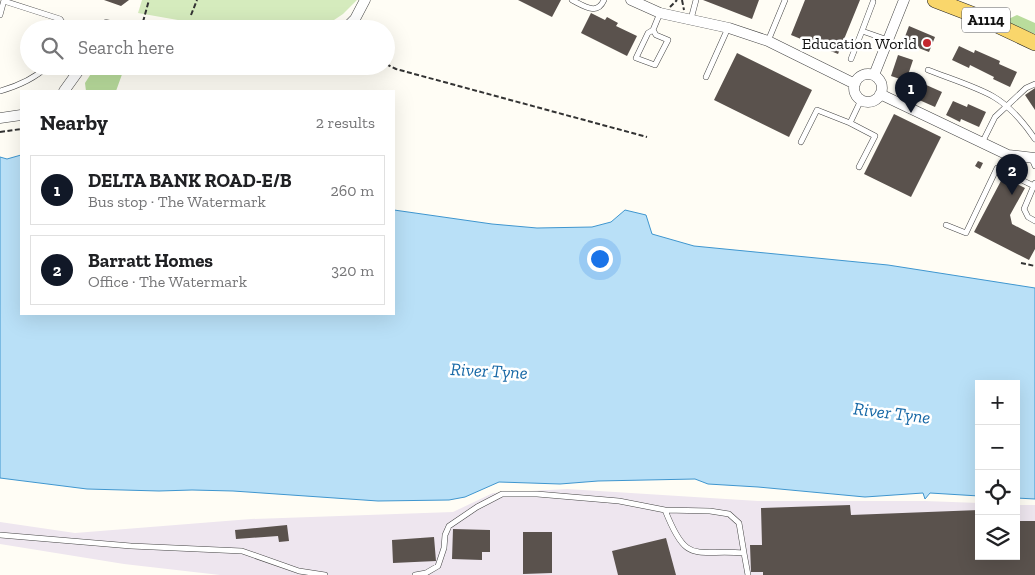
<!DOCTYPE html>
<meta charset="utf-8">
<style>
body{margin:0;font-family:"Zilla Slab",serif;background:#f2f2f2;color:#202124}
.controls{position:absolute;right:15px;bottom:15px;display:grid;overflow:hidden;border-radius:0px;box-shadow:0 5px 20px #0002}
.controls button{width:45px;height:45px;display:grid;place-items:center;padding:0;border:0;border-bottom:1px solid #e0e0e0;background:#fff;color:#202124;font:25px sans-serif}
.you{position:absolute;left:599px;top:258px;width:18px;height:18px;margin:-12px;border:4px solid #fff;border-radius:50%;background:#1a73e8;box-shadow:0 0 0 8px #1a73e833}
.badge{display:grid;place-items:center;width:32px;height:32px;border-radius:50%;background:#111827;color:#fff;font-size:16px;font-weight:700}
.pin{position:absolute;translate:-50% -41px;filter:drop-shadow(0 1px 2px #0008)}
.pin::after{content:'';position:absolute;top:26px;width:18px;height:15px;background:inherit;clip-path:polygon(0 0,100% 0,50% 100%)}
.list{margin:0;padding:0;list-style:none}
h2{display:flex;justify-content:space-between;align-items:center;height:65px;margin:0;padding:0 20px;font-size:21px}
h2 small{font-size:16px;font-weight:400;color:#757577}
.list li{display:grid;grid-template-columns:32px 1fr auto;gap:15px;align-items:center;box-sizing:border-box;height:70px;margin:0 10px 10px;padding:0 10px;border:1px solid #e0e0e0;border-radius:0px}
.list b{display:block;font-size:19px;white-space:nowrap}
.list p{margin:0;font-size:16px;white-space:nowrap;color:#757577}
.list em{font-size:16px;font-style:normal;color:#757577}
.icon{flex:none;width:28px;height:28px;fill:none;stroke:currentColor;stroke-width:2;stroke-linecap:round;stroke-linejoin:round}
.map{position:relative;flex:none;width:1035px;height:575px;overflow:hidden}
.search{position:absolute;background:#fff;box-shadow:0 5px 20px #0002;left:20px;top:20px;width:375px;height:55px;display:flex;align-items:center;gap:12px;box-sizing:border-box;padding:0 18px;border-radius:28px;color:#757577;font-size:19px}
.panel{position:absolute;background:#fff;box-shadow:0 5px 20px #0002;left:20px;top:90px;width:375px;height:225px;border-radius:0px}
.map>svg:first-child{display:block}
.industrial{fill:#eee6ef}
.green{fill:#d5ebbd}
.forest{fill:#b9dc9c}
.water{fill:#b9e0f7;stroke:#3f96cf}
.building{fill:#5a524d}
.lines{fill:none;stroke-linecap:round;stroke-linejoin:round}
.lane-casing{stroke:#444;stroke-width:6}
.street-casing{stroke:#444;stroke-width:11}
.primary-casing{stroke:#222;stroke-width:16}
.path{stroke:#333;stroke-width:2;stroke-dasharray:5 2.5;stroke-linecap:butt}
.lane{stroke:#fff;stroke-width:5}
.street{stroke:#fff;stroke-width:10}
.primary{stroke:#f9d66b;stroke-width:15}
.poi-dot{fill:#c4262e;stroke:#fff;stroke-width:2}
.labels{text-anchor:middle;stroke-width:5;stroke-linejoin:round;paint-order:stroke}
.shield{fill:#fff;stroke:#585858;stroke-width:1}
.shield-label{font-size:15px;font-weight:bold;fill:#111}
.poi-label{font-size:16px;fill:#111;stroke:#fff;text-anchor:end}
.water-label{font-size:18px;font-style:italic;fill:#1768a6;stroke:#fff}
</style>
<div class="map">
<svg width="1035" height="575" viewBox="0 0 1035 575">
<rect width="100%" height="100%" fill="#fffdf5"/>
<path class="industrial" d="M567 489 758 501H925L979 503V556H1016V505H1035V575H220L124 564 0 544V522L75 533 251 519 453 512 493 493Z"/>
<path class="green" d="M142 0H357L343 14 322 28 317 29H229L138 13Z"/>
<path class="forest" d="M1017 15 1035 23V34L1004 21Z
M96 66H125L116 91H86L85 83Z"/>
<path class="water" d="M21 155V314H394V210L492 224 537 228 592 227 611 222 625 210 646 215 652 234 694 246 888 265 1035 288V499L1016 498V384H979V496L930 493 925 499 923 493 865 497 758 487 708 484 695 479 598 481 560 484 499 482 465 497 449 500 378 501 233 491 192 490 159 491 87 489 0 478V157L7 159Z"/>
<path class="building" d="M104 0H129L121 6Z
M518 0H561L552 17Z
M703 0H759L752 19Z
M805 0H860L838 54 791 35Z
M591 13 605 20 607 17 618 23 616 26 637 36 627 56 581 33Z
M909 26 935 37 929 52 903 42Z
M959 46 974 53 975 50 1000 61 999 64 1017 72 1010 87 993 79 994 77 970 65 969 68 952 60Z
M737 53 812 90 789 137 714 100Z
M898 55 913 60 906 81 891 76Z
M924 84 942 92 935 107 917 99Z
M1035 88V110L1025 95Z
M953 101 967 107 968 104 986 112 979 127 961 119 960 122 946 115Z
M894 114 941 137 911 197 864 174Z
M978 161 983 163 980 169 975 166Z
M1003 177 1025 188 1010 215 1012 224 1035 236V249L1029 260 974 232Z
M850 505 851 515 979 510V556H1016V521H1035V575H763V572H751L750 545H762L761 508Z
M287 525 289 541 279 542 278 536 236 539 235 530Z
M453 529 490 530V552H482V560L452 559Z
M523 532H552V573L523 574Z
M434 537 436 561 393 563 392 540Z
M666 538 676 575H618L612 551Z"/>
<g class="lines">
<defs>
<path id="lane" d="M572 0C584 6 597 16 604 0
M4 1 60 19 62 22 60 29
M0 15 4 0
M691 19 696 0
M653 30 648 33 636 58 655 65 668 40 656 35 653 30 660 13
M862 31 873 2
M768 41 785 0
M851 59 862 31 888 40
M928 70C948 78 977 87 994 97 1011 107 1024 123 1035 139
M706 77 728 28
M0 91C18 86 34 79 48 66
M850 123 861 100
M801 142 817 110 850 123 875 136 859 167
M982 143 995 117 1026 88 1035 84
M1032 159 1035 166
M1035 183 1024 209 1028 217 1035 221
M946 225 966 233 997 168 1034 186
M665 510 710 511 729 514 739 523 744 553
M0 535 131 546 242 551 299 571 325 575
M415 575 426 573 438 566 444 548 445 535 449 526 477 507 502 494H537L619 501 665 510C687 566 694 549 744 553L748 575"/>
<path id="street" d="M631 0 660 13 729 28 768 41 855 84
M104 29 106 25 130 29
M345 29 355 19 365 0
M854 88a14 14 0 1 1 28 0a14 14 0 1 1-28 0Z
M874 75 904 0
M64 91 82 66
M880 94 1008 155 1035 158
M0 118 21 115"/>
<path id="primary" d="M935 0 982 18 1035 43"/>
</defs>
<use href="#lane" class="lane-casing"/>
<use href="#street" class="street-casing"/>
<use href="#primary" class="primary-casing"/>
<path class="path" d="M682 0 684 10
M670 7 677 0
M191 15 197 0
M141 29 149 0
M386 64 396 69 647 137
M0 132 21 129
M1021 263 1035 266"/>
<use href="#lane" class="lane"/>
<use href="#street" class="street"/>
<use href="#primary" class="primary"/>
</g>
<circle class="poi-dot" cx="927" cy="43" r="5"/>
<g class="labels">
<rect class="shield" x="962" y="7.5" width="48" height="25" rx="4"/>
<g class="shield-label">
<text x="986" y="25">A1114</text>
</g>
<g class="poi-label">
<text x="917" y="49">Education World</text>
</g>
<g class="water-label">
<text transform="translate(489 371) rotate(3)" y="6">River Tyne</text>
<text transform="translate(892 413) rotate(7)" y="6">River Tyne</text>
</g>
</g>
</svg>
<div class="controls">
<button>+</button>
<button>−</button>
<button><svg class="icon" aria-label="locate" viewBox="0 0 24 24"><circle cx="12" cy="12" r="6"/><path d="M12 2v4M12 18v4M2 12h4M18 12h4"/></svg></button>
<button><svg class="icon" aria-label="layers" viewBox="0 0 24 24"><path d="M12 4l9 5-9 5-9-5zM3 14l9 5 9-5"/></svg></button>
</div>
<div class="you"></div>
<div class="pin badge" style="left:911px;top:113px">1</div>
<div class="pin badge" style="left:1012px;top:195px">2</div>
<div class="search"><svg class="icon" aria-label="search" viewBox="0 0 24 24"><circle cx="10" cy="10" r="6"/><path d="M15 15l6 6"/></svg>Search here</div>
<section class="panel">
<h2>Nearby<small>2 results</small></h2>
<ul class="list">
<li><span class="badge">1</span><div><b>DELTA BANK ROAD-E/B</b><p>Bus stop · The Watermark</p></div><em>260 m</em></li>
<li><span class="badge">2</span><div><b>Barratt Homes</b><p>Office · The Watermark</p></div><em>320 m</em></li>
</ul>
</section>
</div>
